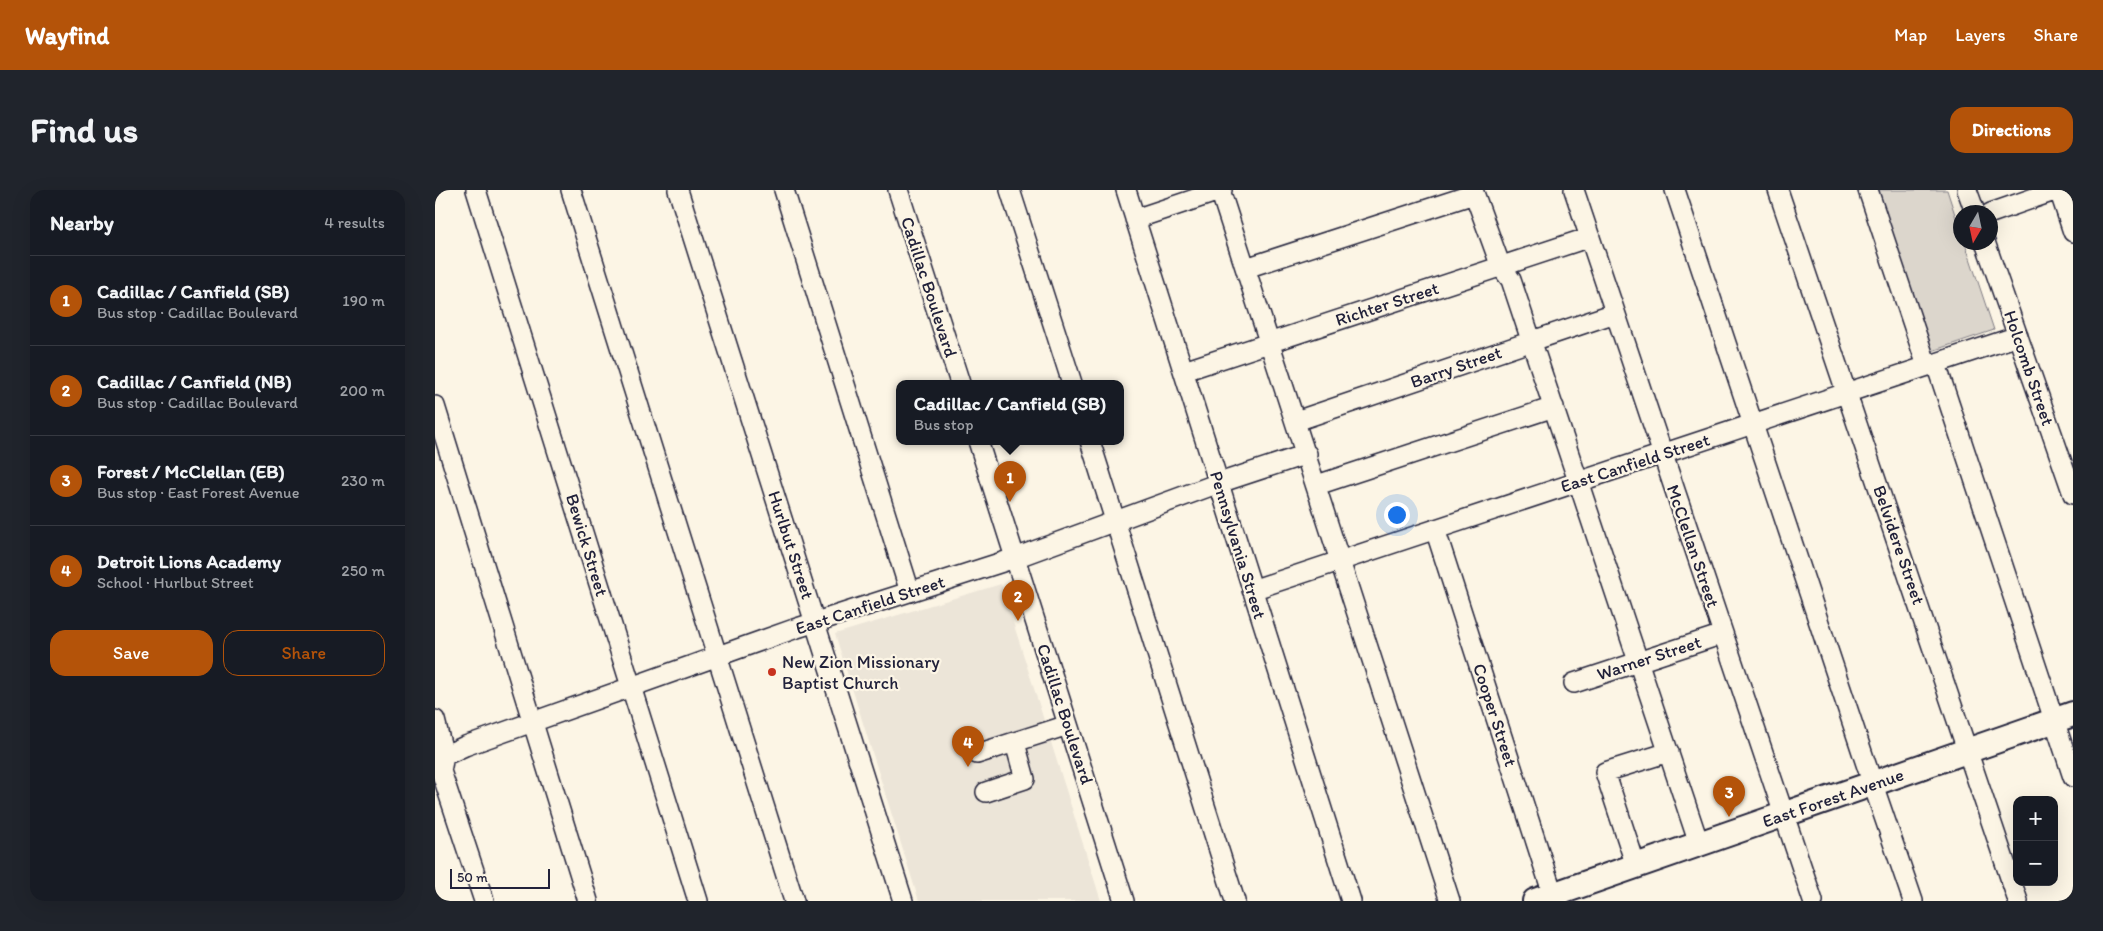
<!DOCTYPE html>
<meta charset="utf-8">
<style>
body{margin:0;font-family:Itim,sans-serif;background:#20242c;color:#f1f3f6}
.controls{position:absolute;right:15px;bottom:15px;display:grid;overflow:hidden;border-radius:10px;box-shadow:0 5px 20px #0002}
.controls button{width:45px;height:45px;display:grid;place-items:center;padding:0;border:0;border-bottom:1px solid #363941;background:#171b24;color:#f1f3f6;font:25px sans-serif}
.compass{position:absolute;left:1518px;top:15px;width:45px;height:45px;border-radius:50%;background:#171b24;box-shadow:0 5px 20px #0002;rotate:189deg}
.scale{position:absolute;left:15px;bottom:12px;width:100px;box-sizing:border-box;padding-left:5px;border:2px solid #22223b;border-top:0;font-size:14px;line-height:18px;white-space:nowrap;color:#22223b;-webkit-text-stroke:4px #fcf5e5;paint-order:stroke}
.you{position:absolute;left:961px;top:324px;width:18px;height:18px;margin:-12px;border:4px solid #fff;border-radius:50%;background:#1a73e8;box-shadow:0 0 0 8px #1a73e833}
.badge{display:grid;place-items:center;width:32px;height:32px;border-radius:50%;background:#b45309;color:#fff;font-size:16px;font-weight:700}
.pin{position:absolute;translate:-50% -41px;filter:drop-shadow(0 1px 2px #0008)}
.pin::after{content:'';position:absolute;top:26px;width:18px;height:15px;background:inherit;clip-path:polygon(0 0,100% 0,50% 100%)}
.popup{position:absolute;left:461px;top:190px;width:228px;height:65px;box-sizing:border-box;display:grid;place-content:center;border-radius:10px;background:#171b24;filter:drop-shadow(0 1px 4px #0005);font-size:16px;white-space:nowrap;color:#9ea1a6}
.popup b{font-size:19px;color:#f1f3f6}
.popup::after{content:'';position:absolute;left:50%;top:100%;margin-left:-10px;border:10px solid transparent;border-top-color:#171b24}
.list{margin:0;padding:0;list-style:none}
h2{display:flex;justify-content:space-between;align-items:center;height:65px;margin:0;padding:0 20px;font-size:21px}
h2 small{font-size:16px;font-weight:400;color:#9ea1a6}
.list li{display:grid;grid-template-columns:32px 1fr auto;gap:15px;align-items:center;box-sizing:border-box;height:90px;padding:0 20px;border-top:1px solid #363941}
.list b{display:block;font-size:19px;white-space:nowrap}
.list p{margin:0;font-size:16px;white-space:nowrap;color:#9ea1a6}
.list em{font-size:16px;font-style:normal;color:#9ea1a6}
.actions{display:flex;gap:10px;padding:15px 20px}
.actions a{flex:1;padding:11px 0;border:1px solid #b45309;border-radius:15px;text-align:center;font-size:18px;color:#b45309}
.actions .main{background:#b45309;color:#fff}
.map{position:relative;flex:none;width:1638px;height:711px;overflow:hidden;border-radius:15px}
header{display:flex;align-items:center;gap:30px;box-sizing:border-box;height:70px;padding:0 25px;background:#b45309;color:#fff}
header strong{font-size:24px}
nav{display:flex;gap:28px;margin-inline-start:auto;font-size:18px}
.intro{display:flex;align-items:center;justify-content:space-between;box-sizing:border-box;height:120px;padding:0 30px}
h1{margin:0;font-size:35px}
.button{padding:12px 22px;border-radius:15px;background:#b45309;color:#fff;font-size:18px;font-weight:700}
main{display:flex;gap:30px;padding:0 30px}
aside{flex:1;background:#171b24;border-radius:15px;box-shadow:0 5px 20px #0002}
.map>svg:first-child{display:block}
.built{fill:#ece5d8}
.green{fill:#dcd6cc;stroke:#7f7c84}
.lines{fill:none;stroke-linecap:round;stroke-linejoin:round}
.minor-casing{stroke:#22223b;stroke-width:22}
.major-casing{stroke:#22223b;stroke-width:28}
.minor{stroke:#fcf5e5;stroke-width:19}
.major{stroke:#fcf5e5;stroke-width:24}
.poi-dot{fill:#c8321e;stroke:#fcf5e5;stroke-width:2}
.labels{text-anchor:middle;stroke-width:4.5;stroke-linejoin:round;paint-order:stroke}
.street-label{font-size:18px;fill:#22223b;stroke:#fcf5e5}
.poi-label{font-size:18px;fill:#22223b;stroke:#fcf5e5;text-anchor:start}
</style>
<header>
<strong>Wayfind</strong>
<nav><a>Map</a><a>Layers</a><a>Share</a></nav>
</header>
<div class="intro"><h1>Find us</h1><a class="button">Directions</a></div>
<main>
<aside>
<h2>Nearby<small>4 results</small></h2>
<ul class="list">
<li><span class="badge">1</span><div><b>Cadillac / Canfield (SB)</b><p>Bus stop · Cadillac Boulevard</p></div><em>190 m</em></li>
<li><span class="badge">2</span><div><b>Cadillac / Canfield (NB)</b><p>Bus stop · Cadillac Boulevard</p></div><em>200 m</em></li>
<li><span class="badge">3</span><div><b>Forest / McClellan (EB)</b><p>Bus stop · East Forest Avenue</p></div><em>230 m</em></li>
<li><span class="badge">4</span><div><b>Detroit Lions Academy</b><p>School · Hurlbut Street</p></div><em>250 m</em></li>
</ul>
<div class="actions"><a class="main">Save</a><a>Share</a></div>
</aside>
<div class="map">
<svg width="1638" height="711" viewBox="0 0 1638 711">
<rect width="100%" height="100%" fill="#fcf5e5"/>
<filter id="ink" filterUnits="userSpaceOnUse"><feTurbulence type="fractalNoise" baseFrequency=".02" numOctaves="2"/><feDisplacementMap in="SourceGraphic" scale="10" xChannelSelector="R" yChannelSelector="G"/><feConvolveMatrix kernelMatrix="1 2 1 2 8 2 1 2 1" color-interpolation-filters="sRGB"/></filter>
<g filter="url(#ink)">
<path class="built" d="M566 394 666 711H484L400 444Z"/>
<path class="green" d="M1444 0H1512L1525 40 1526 52 1530 53 1559 140 1494 162 1440 1Z"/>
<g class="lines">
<defs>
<path id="minor" d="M41 0 263 711
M136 0 359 711
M243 0 468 711
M349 0 475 402
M463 0 525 193
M575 0 637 193
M691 0 916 711
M785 0 1015 711
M1038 0 1066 77 1076 90 1264 654
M1139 0 1378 711
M1240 0 1432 577 1478 711
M1343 0 1583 711
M1433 0 1492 176
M1532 0 1540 22
M1624 0 1638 42
M1556 23 1622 0
M700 29 787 0
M1550 52 1638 304
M811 78 1039 4
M1501 174 1638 587
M749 181 1155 47
M0 216 153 711
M861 231 1180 123
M543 251 689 711
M655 251 800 711
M882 295 1119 217
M1000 339 1120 711
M817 400 1583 146
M1139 493 1288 444
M0 530 9 566 6 581 49 711
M542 564 633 535
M0 570 30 556 359 439 580 368 784 293 872 264
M551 602 590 589 580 553
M1201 676 1170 582 1234 562"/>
<path id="major" d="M1100 711 1638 524"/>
</defs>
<use href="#minor" class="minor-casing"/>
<use href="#major" class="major-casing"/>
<use href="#minor" class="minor"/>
<use href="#major" class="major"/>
</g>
</g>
<circle class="poi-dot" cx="337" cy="482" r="5"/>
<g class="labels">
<g class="street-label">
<text transform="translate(494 97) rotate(72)" y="6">Cadillac Boulevard</text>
<text transform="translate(952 114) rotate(-18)" y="6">Richter Street</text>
<text transform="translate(1021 177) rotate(-19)" y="6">Barry Street</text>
<text transform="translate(1594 178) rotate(71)" y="6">Holcomb Street</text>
<text transform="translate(1200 273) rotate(-18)" y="6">East Canfield Street</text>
<text transform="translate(152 355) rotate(73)" y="6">Bewick Street</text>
<text transform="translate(356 355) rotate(72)" y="6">Hurlbut Street</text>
<text transform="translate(803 355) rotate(73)" y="6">Pennsylvania Street</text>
<text transform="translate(1464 355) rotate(71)" y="6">Belvidere Street</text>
<text transform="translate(1258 356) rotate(71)" y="6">McClellan Street</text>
<text transform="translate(435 415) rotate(-18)" y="6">East Canfield Street</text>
<text transform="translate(1214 468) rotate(-18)" y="6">Warner Street</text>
<text transform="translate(630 524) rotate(72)" y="6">Cadillac Boulevard</text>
<text transform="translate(1060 525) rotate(72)" y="6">Cooper Street</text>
<text transform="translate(1398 608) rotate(-19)" y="6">East Forest Avenue</text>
</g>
<g class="poi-label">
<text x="347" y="478">New Zion Missionary<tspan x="347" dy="21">Baptist Church</tspan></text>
</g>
</g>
</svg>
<div class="controls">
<button>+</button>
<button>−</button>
</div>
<svg class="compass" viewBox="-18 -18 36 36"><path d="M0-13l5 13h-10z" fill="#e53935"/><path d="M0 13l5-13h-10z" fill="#9ea1a6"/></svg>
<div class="scale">50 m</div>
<div class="you"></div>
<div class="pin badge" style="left:575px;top:312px">1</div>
<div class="popup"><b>Cadillac / Canfield (SB)</b>Bus stop</div>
<div class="pin badge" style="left:583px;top:431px">2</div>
<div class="pin badge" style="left:1294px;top:627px">3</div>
<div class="pin badge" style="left:533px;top:577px">4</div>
</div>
</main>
